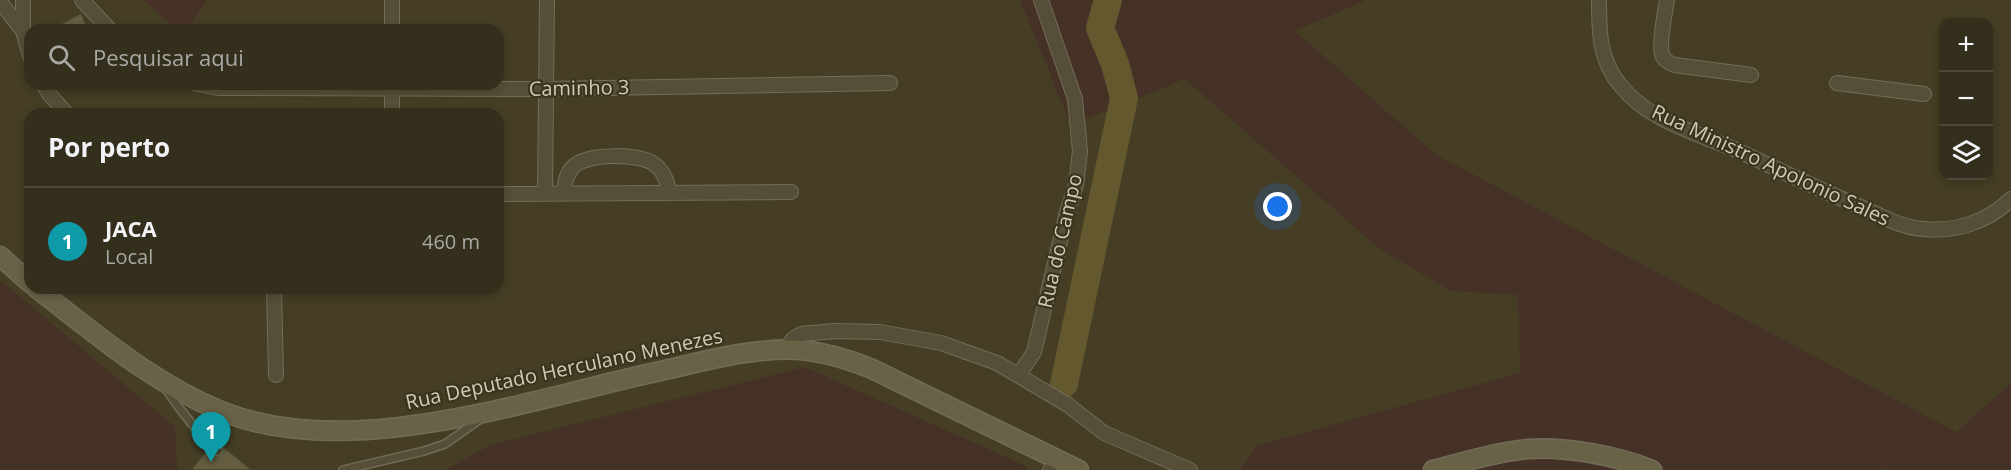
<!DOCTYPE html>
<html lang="pt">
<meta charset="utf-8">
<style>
body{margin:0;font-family:"Open Sans",sans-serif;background:#3c3625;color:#f1f3f6}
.controls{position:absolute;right:18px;top:18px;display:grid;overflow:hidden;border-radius:12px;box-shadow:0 3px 9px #0003}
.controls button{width:54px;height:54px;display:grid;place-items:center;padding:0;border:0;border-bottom:2px solid #4e4a3b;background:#342e1c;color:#f1f3f6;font:30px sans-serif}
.you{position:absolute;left:1278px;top:207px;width:21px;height:21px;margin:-15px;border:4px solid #fff;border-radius:50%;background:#1a73e8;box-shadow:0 0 0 9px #1a73e833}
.badge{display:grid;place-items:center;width:39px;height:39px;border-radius:50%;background:#ffea8b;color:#fff;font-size:20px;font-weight:700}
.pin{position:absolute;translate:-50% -50px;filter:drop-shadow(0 2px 3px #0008)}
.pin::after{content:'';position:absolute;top:32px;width:21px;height:18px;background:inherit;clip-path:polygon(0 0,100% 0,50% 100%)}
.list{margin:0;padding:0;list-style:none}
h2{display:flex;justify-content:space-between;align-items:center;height:78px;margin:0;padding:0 24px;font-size:26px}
h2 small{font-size:20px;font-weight:400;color:#a9a8a3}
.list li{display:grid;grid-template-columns:39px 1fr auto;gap:18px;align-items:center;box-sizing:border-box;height:108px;padding:0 24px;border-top:2px solid #4e4a3b}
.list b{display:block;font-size:22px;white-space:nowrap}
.list p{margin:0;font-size:20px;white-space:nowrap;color:#a9a8a3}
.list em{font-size:20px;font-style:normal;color:#a9a8a3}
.icon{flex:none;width:33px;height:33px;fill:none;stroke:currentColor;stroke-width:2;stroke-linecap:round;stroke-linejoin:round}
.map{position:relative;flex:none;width:2011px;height:470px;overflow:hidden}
.search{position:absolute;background:#342e1c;box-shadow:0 3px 9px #0003;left:24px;top:24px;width:480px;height:66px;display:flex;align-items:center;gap:15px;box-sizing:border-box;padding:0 21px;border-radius:18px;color:#a9a8a3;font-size:22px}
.panel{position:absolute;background:#342e1c;box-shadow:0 3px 9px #0003;left:24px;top:108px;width:480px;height:186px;border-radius:18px}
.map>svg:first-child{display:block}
.green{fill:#463127}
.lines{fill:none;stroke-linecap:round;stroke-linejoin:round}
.river{stroke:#63582e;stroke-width:28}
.building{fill:#655d40;stroke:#47412d;stroke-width:1.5}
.lane-casing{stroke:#726d58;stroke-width:10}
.street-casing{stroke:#726d58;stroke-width:16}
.secondary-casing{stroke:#726d58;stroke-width:21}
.lane{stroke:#554f39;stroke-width:7}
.street{stroke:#554f39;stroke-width:14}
.secondary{stroke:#686247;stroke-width:18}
.labels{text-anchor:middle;stroke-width:4.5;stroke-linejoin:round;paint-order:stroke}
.street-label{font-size:20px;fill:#cecab7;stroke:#3a341e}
</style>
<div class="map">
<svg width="2011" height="470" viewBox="0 0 2011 470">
<rect width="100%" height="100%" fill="#453e25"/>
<path class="green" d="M144 0H207L186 30H177Z
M1020 0H1366L1295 31 1435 154 1956 432 2011 383V470H1890L1885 468 1883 470H1240L1256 446 1520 373 1518 295 1452 291 1381 250 1185 79 1071 125Z
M0 280 175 427 177 470H0Z
M805 367 1026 466 1027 470H446L490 445Z"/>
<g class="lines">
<path class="river" d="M1064 384 1124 98 1115 64 1100 28 1108 0"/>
</g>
<path class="building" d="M81 13 88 30H56L55 27Z
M215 440 252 470H191Z"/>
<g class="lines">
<defs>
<path id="lane" d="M166 389C181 412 197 432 218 451
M343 470 424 451 445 444 482 418"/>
<path id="street" d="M23 0V31L30 56
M82 0 110 30
M392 0V30
M1599 0C1599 31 1599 61 1621 86 1630 97 1643 108 1656 115 1683 131 1715 140 1743 153 1785 173 1826 193 1868 210 1885 218 1904 228 1924 229 1956 232 1988 222 2011 199
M1667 0C1665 12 1658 48 1663 57 1666 62 1670 63 1675 65L1751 75
M0 2 23 31
M1837 83 1924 94
M43 84 50 95 67 114
M197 84 219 88 546 89 890 83
M392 114V84
M545 193 547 0
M564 193C565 183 566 174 573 167 586 153 640 153 654 164 664 171 667 182 670 193
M498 194 791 192
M274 288 276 375
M785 350 793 339 801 334 835 331 880 332 941 343 997 363 1068 405 1104 433 1190 470
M1019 375 1034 352 1067 212 1076 185 1080 151 1075 99 1041 0
M1050 470 1063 462"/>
<path id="secondary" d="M0 256 30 283
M36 288C95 333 152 383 221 411 349 463 527 400 656 372 702 362 752 347 800 350 824 352 847 359 870 368L1079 470
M1433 470C1464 462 1496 452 1528 449 1566 446 1617 456 1652 470"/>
</defs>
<use href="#lane" class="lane-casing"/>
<use href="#street" class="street-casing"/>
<use href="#secondary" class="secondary-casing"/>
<use href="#lane" class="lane"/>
<use href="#street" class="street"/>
<use href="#secondary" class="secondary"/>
</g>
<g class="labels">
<g class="street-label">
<text transform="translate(579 88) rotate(-1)" y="7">Caminho 3</text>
<text transform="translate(1771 165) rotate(25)" y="7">Rua Ministro Apolonio Sales</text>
<text transform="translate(1060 241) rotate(-77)" y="7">Rua do Campo</text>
<text transform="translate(564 369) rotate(-12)" y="7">Rua Deputado Herculano Menezes</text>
</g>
</g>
</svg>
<div class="controls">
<button>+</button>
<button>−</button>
<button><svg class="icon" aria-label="layers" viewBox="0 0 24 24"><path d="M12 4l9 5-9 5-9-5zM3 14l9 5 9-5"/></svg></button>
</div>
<div class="you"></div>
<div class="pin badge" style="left:211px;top:462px;background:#0f9aa8">1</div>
<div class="search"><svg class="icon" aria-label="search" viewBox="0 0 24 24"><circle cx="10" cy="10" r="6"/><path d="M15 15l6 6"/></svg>Pesquisar aqui</div>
<section class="panel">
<h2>Por perto<small></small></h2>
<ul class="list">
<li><span class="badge" style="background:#0f9aa8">1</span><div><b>JACA</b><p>Local</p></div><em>460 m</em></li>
</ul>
</section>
</div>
